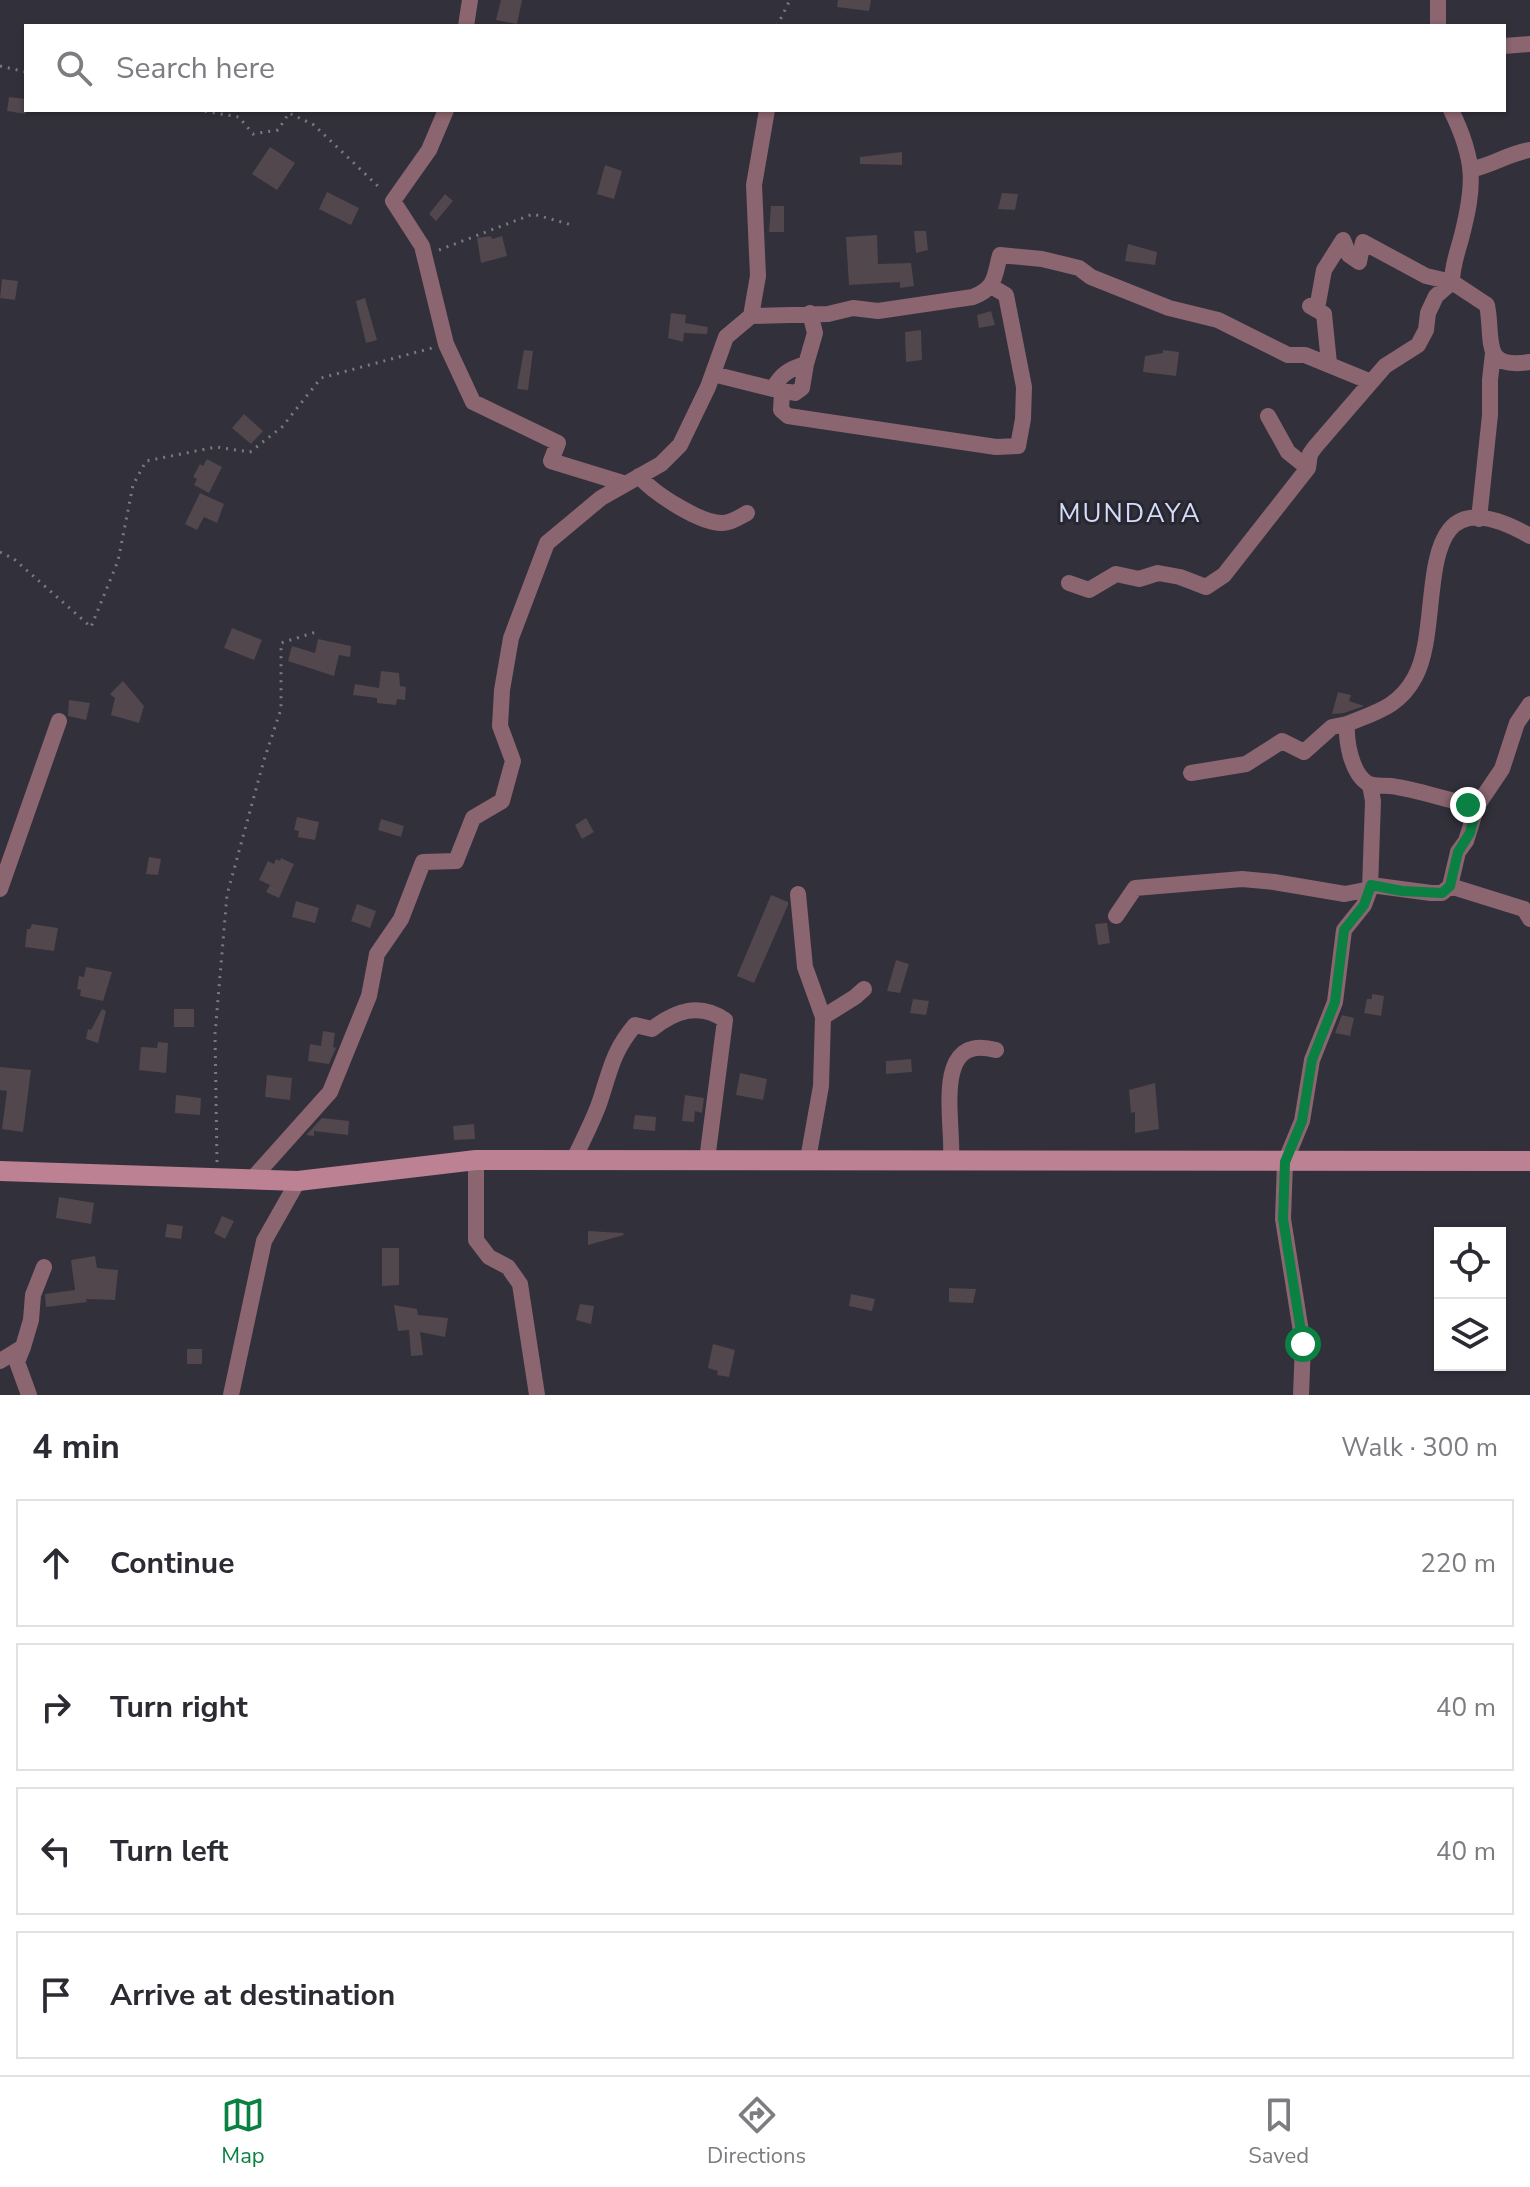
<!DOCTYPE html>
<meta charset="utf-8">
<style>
body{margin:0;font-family:"Nunito Sans",sans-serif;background:#f7f7f7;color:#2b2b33}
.controls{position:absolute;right:24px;bottom:24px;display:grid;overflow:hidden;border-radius:0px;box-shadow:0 2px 6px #0004}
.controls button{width:72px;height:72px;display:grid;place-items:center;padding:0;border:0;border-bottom:2px solid #e1e1e2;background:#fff;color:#2b2b33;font:40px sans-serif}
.stop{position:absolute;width:24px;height:24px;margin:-18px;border:6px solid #0b8043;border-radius:50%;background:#fff}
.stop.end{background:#0b8043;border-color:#fff;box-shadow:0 2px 8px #0008}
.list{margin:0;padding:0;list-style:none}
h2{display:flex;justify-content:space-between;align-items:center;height:104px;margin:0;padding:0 32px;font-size:34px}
h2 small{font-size:26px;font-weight:400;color:#7c7c81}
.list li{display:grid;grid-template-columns:52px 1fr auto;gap:24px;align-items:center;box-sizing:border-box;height:128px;margin:0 16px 16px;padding:0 16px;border:2px solid #e1e1e2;border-radius:0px}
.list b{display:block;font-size:30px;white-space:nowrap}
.list em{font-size:26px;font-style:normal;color:#7c7c81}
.icon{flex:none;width:44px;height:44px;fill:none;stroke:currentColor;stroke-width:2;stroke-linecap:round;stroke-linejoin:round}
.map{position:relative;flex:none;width:1530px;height:1395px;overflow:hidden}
.search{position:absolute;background:#fff;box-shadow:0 2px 6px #0004;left:24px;right:24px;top:24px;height:88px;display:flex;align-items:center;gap:20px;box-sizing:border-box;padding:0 28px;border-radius:0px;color:#7c7c81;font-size:30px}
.sheet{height:680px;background:#fff}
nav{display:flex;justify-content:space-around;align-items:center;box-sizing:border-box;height:112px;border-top:2px solid #e1e1e2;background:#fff;font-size:22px;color:#7c7c81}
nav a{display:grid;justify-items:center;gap:4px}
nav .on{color:#0b8043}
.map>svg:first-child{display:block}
.building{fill:#51474d}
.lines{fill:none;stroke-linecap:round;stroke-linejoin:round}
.path{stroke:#7b7982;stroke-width:3;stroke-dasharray:2 6;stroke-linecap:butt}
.minor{stroke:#8b6570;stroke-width:16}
.secondary{stroke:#bc8193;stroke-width:20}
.route{stroke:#0b8043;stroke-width:10}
.labels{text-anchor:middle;stroke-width:6;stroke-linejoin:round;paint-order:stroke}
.quarter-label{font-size:26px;letter-spacing:2px;fill:#d3ddf9;stroke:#282630}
</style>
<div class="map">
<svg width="1530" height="1395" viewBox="0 0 1530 1395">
<rect width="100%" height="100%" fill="#32303a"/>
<path class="building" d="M501 0H522L517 24 496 20Z
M838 0H871L869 11 837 7Z
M9 97 26 99V114L7 111Z
M270 147 295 163 277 190 252 174Z
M902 152V165L860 164V157Z
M605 165 622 171 614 199 597 194Z
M327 192 359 208 351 225 319 209Z
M1002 193 1018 194 1015 210 998 209Z
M445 194 453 201 436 221 429 214Z
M771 206H784V232H769Z
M914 231H926L928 250 916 253Z
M877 235 878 264 911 263 914 286 900 288V282L849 285 846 237Z
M491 236 492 239 502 236 507 256 481 263 477 238Z
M1128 244 1157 252 1155 265 1125 261Z
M2 279 18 281 15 300 0 298Z
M365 298 377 340 366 343 356 301Z
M991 311 995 325 979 328 977 315Z
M671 313 686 315 685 323 708 327 707 334 684 333 683 342 668 338Z
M921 330 922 360 906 362 905 332Z
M524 350 533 351 528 390 517 389Z
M1163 350 1179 352 1176 376 1143 372 1145 356 1163 353Z
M244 414 263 431 251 444 232 428Z
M207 459 222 467 209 493 194 485 197 479 193 477 200 464 203 466Z
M200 493 224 504 217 523 204 517 197 530 185 524Z
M232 628 262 640 254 660 224 648Z
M318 639 351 646 350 657 339 655 334 676 288 661 292 646 315 653Z
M381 671 399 673 400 686 406 687 405 700 397 699 396 705 377 703V698L353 695 355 684 379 688Z
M123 681 144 706 139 723 111 715 115 698 110 694Z
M1338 692 1351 695 1349 701 1364 706 1344 713 1332 714Z
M69 700 90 703 86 720 68 716Z
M297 817 319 822 315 840 298 837 299 831 294 830Z
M586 818 594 832 582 839 575 825Z
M381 819 404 826 401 837 378 830Z
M149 857 161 859 158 875 146 874Z
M281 858 294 864 279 898 266 892 270 885 259 880 268 861 274 864 276 859 280 861Z
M771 895 788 902V905L754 983 737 976Z
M296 901 319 908 315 923 292 917Z
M357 904 376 911 370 928 351 921Z
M1107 923 1110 943 1098 945 1095 924Z
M32 924 58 928 54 951 25 947 27 929H30Z
M896 960 909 964 900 993 887 991Z
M86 967 112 972 103 1001 80 996 81 990 77 989 79 976 84 977Z
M1372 994 1384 996 1381 1016 1364 1013 1367 999H1372Z
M913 999 929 1001 926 1015 910 1013Z
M102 1009 106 1011 98 1043 86 1039 88 1029 91 1030Z
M174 1009H194V1027H174Z
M1342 1015 1354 1018 1350 1036 1335 1033Z
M323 1031 335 1033 333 1047 336 1048 329 1064 308 1061 310 1044 321 1046Z
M158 1042 168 1043 166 1073 139 1070 141 1047 157 1048Z
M911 1059 912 1072 886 1074V1061Z
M0 1067 31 1070 23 1132 2 1129 7 1091 0 1090Z
M740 1073 767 1079 763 1100 736 1095Z
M267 1075 292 1078 290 1100 265 1097Z
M1155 1083 1159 1129 1135 1133V1112L1131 1113 1129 1090Z
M176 1095 201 1098 200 1115 175 1113Z
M685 1095 704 1098 702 1113 695 1111 694 1122 682 1121Z
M635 1115 656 1117 655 1131 633 1129Z
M322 1118 349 1121 348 1135 314 1131V1136L306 1135Z
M474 1124 475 1139 454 1140 453 1126Z
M59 1197 94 1203 91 1224 56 1218Z
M222 1216 234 1221 225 1239 214 1233Z
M167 1224 183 1226 181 1239 165 1237Z
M588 1231 623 1233 624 1235 588 1245Z
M382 1248H399V1285L382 1286Z
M95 1256 97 1268 118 1270 115 1300 86 1299 87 1302 46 1307 45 1294 75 1290 71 1260Z
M949 1288 976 1289 973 1303 949 1302Z
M851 1294 875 1299 872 1311 849 1306Z
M580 1304 594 1306 591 1324 576 1320Z
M394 1305 417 1309 418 1315 448 1318 445 1337 420 1332 423 1355 411 1356 409 1330 398 1331Z
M713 1344 735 1350 729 1377 717 1375 718 1371 708 1368Z
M187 1349H202V1364H187Z"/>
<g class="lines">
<path class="path" d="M777 26 790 0
M0 66 26 72
M197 110 239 117 253 134 278 130 289 113 314 125 382 190
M439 250 533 214 572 225
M0 552 14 559 91 627 118 561 133 485 146 461 216 447 250 452 282 427 321 378 432 348
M217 1162 215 1034 227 895 264 760 281 709V643L319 631"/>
<path class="minor" d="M1438 0V26
M466 26 470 0
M1504 46 1530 44
M446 110 429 150 393 201 422 246 446 344 473 402 558 443 551 461 626 484
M1451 110C1476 161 1475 185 1461 239 1457 253 1452 267 1452 282L1487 305C1494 340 1480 370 1530 362
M1473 169C1492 165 1510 153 1530 150
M751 316 758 276 754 185 767 110
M1329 363 1324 314 1310 306 1318 303 1324 270 1343 240 1349 255 1359 262 1363 242 1426 276 1452 282
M713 374 773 389C781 374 789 369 806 364L815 333 810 313
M774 389 795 393 802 388 806 364
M782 392 781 410 788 416 996 447 1018 446 1023 419 1024 387 1006 295 991 286
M1268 416 1288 452 1308 468
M639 476C653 493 701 524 723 523 731 523 740 517 747 513
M1479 519 1490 415V380L1493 353
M1069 583 1089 590 1116 574 1139 579 1158 573 1180 577 1206 587 1224 575 1308 468 1310 454 1315 447 1385 366 1418 345 1426 330 1428 313 1436 296 1452 282
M1191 773 1246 764 1282 741 1304 752 1332 727 1347 724
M1477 806C1448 801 1420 790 1391 786 1383 785 1373 787 1367 783 1351 772 1346 741 1347 724 1376 712 1399 707 1415 677 1447 619 1404 464 1530 536
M1371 885 1431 893H1442L1450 886 1458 852 1466 841 1477 806 1502 769 1517 723 1530 704
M1450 886 1524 909 1530 919
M0 889 59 721
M798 894 805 967 823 1017 821 1086 808 1159
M1116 916 1135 888 1242 879 1274 882 1345 894 1370 889
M823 1017 855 997 864 989
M951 1159C954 1122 931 1032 996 1050
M476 1160V1240L489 1257 508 1267 520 1284 537 1395
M573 1161C582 1142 592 1123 599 1104 610 1072 612 1052 635 1025L652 1029C675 1011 699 1002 725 1020L707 1160
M253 1178 330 1092 369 996 377 954 401 919 423 862 456 861 473 818 502 801 513 761 500 726 502 690 511 638 547 543 601 498 661 464 680 445 708 387 726 337 751 316 828 314 853 308 878 311 973 297C996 288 994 277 1000 255L1042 259 1079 268 1091 277 1169 308 1218 320 1288 355H1305L1371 382
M23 1347 17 1362 29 1395
M0 1361 23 1347 31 1320 33 1295 44 1267
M231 1395 264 1241 298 1181
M1301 1395 1303 1344 1283 1219 1285 1162 1302 1121 1312 1060 1335 1002 1344 930 1364 905 1370 889 1373 801 1370 785"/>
<path class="secondary" d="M0 1171 298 1181 476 1160 1530 1161"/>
</g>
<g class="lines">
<path class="route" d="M1303 1344 1283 1219 1285 1162 1302 1121 1312 1060 1335 1002 1344 930 1364 905 1371 885 1402 891 1442 893 1450 886 1458 852 1470 833 1477 806 1468 805"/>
</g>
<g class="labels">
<g class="quarter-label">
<text x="1130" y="522">MUNDAYA</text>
</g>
</g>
</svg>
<div class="controls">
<button><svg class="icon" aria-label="locate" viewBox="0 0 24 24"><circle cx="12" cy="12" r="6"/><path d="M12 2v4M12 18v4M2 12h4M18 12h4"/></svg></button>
<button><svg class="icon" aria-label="layers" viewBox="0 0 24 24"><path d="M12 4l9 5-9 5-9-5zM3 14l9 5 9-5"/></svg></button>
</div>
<div class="stop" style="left:1303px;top:1344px"></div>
<div class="stop end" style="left:1468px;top:805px"></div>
<div class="search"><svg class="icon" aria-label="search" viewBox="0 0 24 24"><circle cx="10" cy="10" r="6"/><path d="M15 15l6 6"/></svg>Search here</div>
</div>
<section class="sheet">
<h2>4 min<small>Walk · 300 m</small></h2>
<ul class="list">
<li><svg class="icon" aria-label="ahead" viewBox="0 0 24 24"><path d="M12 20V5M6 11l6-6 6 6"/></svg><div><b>Continue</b></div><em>220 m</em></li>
<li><svg class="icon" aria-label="right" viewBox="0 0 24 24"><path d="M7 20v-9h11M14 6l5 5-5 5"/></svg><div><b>Turn right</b></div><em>40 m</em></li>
<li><svg class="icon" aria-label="left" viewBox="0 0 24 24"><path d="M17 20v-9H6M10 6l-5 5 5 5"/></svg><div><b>Turn left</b></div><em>40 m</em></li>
<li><svg class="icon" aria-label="arrive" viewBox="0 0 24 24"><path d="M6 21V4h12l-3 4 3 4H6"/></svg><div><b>Arrive at destination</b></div></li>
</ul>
</section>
<nav>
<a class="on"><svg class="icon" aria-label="map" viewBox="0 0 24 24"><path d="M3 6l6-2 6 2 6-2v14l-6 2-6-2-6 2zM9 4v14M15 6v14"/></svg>Map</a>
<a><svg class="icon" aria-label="directions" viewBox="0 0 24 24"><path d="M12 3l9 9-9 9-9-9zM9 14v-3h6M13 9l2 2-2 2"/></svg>Directions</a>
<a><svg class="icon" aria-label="saved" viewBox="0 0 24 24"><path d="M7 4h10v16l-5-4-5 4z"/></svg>Saved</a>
</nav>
